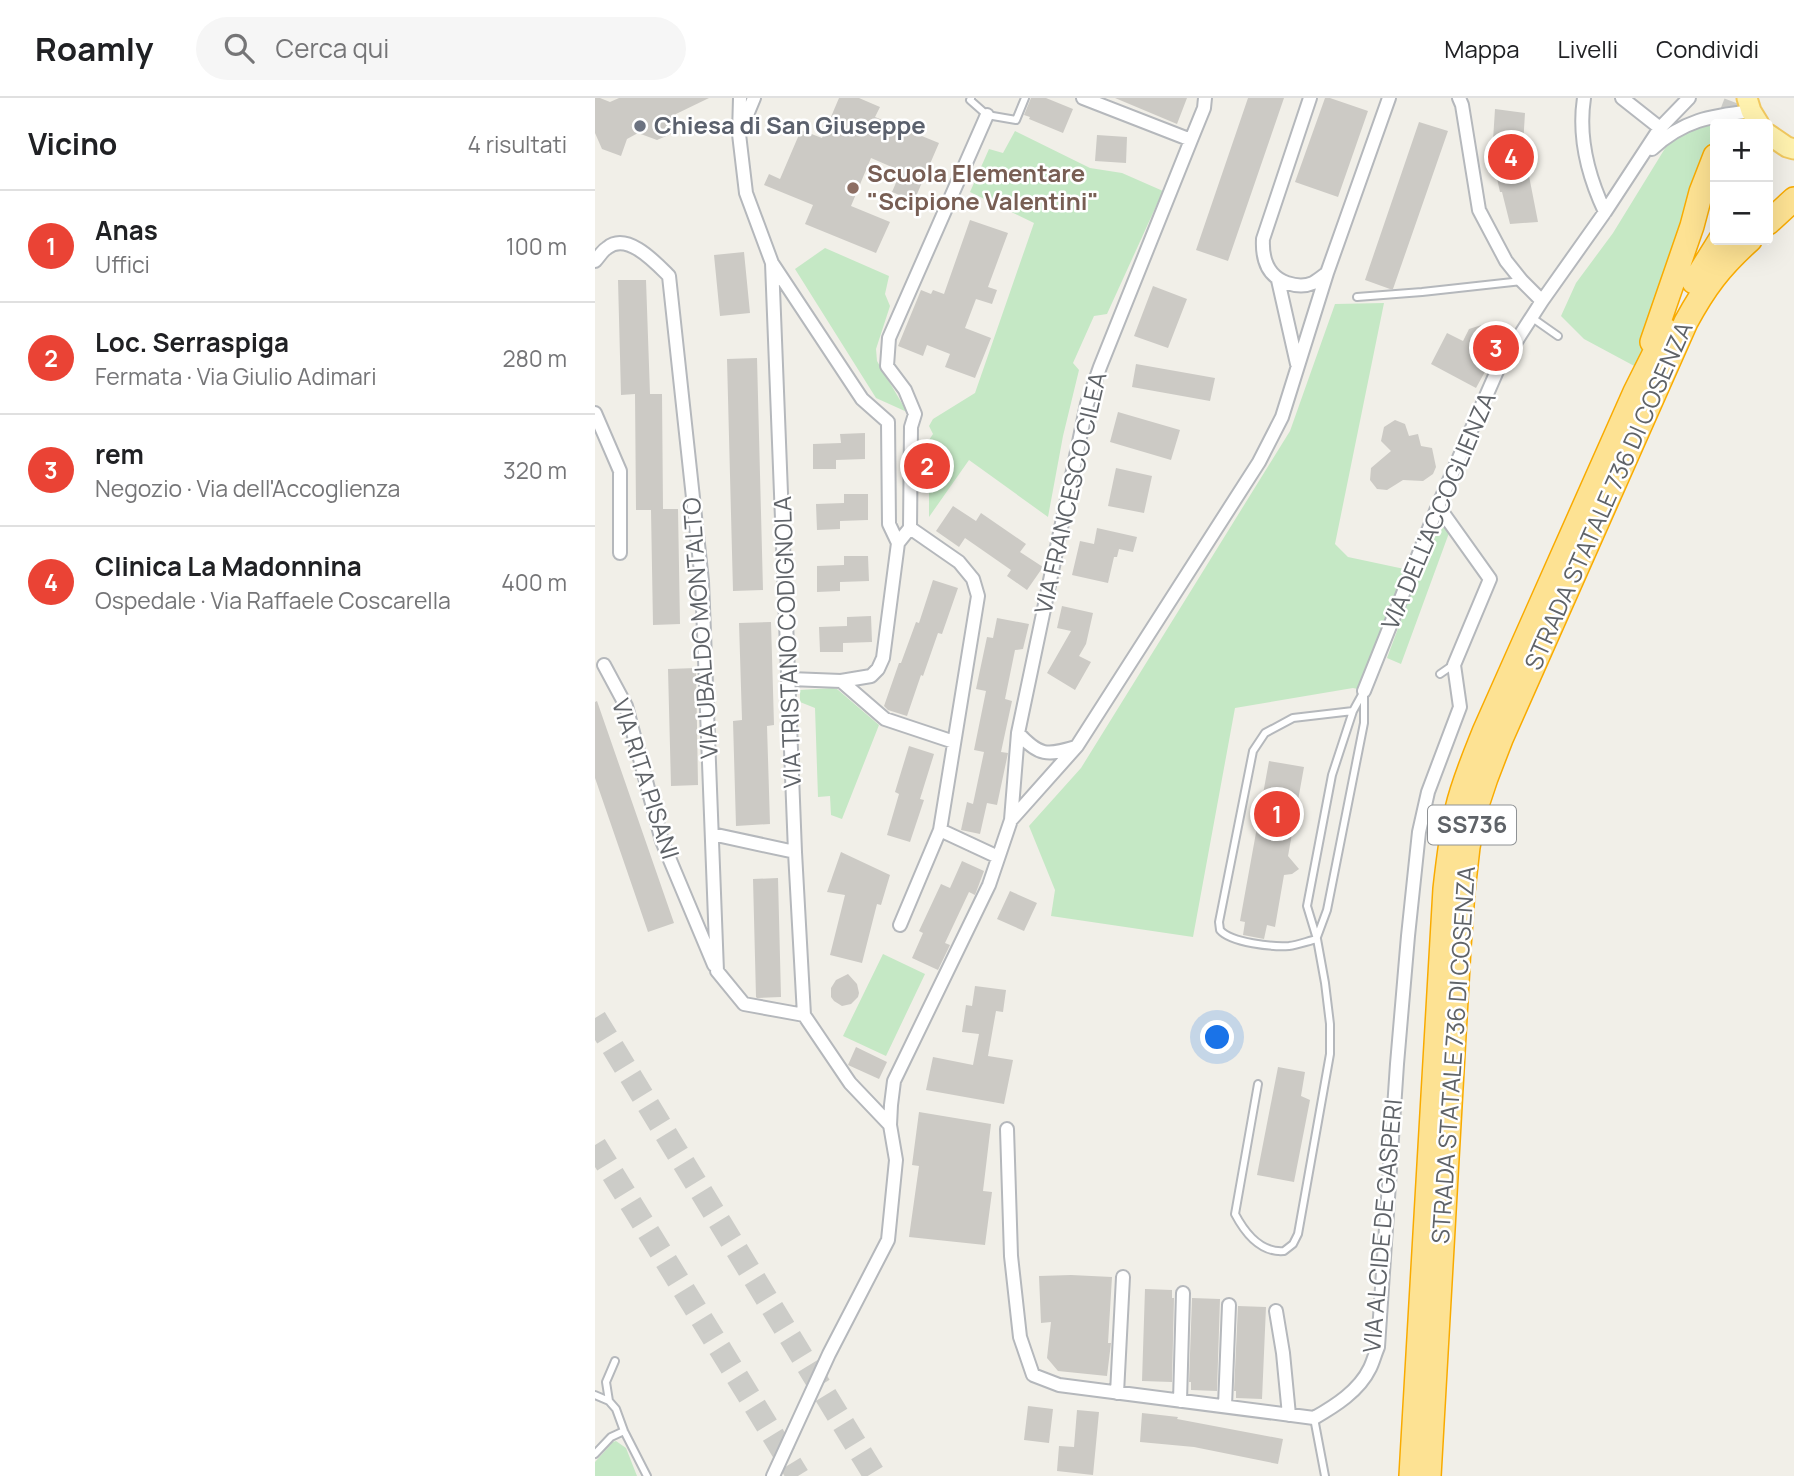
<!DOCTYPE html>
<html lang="it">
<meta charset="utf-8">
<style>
body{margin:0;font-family:Manrope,sans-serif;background:#f6f6f6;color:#202124}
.controls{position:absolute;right:21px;top:21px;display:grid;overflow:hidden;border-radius:7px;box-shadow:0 7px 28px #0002}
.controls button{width:63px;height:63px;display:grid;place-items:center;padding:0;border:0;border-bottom:2px solid #e0e0e0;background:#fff;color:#202124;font:35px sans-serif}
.you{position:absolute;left:623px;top:940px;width:24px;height:24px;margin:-18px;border:5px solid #fff;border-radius:50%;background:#1a73e8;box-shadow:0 0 0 10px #1a73e833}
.badge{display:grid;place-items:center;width:46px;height:46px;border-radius:50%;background:#ea4335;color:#fff;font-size:23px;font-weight:700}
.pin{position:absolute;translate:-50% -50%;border:4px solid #fff;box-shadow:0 2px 7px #0006}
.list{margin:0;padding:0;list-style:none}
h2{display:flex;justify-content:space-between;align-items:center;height:91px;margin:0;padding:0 28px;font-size:30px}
h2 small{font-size:23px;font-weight:400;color:#757577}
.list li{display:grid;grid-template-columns:46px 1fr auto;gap:21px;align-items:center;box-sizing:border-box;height:112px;padding:0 28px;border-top:2px solid #e0e0e0}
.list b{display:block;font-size:26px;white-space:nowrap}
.list p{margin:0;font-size:23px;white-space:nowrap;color:#757577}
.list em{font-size:23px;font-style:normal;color:#757577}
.icon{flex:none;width:38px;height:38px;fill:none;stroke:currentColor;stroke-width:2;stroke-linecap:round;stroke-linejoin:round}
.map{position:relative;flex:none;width:1199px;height:1378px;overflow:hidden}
header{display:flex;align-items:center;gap:42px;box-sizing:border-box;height:98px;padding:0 35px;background:#fff;border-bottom:2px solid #e0e0e0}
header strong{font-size:33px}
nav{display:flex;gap:38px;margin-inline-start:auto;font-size:24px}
.search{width:490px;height:63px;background:#f6f6f6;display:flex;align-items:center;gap:18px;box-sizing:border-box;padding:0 24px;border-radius:38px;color:#757577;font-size:26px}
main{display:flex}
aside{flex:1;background:#fff}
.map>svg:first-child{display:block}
.green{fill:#c5e8c5}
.building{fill:#cccac5}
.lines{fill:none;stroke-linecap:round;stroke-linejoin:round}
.highway-tunnel{stroke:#ccccc8;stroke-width:23;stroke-dasharray:23 11;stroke-linecap:butt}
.lane-casing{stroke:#b5b8bc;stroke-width:10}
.street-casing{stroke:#b5b8bc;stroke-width:16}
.primary-casing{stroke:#f2c960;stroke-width:23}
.highway-casing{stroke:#f9ab00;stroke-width:26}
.lane{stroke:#fff;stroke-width:6}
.street{stroke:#fff;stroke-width:12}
.primary{stroke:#fff2af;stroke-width:19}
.highway{stroke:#fde293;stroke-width:23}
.worship-dot{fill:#6b7280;stroke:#fff;stroke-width:2.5}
.education-dot{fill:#8d6e63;stroke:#fff;stroke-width:2.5}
.labels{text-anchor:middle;stroke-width:5;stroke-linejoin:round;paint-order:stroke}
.shield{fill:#fff;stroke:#8f9295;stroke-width:2}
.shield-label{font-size:23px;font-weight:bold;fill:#5f6368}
.worship-label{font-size:24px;font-weight:bold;fill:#5b616d;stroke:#fff;text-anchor:start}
.education-label{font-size:24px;font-weight:bold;fill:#785e54;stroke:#fff;text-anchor:start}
.street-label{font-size:24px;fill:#5f6368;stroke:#fff}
</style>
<header>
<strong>Roamly</strong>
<div class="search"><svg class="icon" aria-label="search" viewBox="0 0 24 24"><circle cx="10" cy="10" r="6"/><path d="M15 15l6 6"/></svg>Cerca qui</div>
<nav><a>Mappa</a><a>Livelli</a><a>Condividi</a></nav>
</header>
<main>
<aside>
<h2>Vicino<small>4 risultati</small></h2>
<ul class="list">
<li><span class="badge">1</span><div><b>Anas</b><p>Uffici</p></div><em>100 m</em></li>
<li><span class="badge">2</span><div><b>Loc. Serraspiga</b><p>Fermata · Via Giulio Adimari</p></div><em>280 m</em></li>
<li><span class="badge">3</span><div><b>rem</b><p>Negozio · Via dell'Accoglienza</p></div><em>320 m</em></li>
<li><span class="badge">4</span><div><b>Clinica La Madonnina</b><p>Ospedale · Via Raffaele Coscarella</p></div><em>400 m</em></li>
</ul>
</aside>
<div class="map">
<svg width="1199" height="1378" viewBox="0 0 1199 1378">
<rect width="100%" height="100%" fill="#f1efe8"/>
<path class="green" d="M1131 24 1130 26H1120V55L1043 270 989 241 966 218 981 185 1018 135 1077 39 1104 27Z
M420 33 495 70 527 75 568 93 512 216 499 218 478 265 484 272 468 338 453 419 374 362 334 419V342L338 336 334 328 338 321 380 295 439 125 375 94 394 51 408 55Z
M230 150 294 178 290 196 295 208 281 251 282 263 312 314 281 300 200 171Z
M789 205 740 446 753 459 814 472 767 592 758 590 640 610 598 839 456 818 460 792 434 728 486 670 695 333 740 206Z
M843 423 854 435 806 566 792 560Z
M238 590 242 591 284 627 247 721 236 717 235 698 223 699 220 610 205 604V592Z
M288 856 330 876 291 958 248 938Z
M21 1343 31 1350 42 1378H0V1364L18 1344Z"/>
<path class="building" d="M0 0H5L15 4 24 0H114L81 16 76 36 62 42 43 35 32 41 26 58 7 51 0 35Z
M244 0H264L285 9 280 19 344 45 319 103 297 94 306 73 276 60 256 108 295 124 281 155 210 126 218 107 169 87 174 76 185 81 206 32 227 40Z
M436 0H451L478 11 468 35 434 21 435 19 429 17Z
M520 0H592L582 26Z
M653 0H689L633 163 601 152Z
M730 0H735L773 13 743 99 700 84Z
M900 11 930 15 928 47 943 124 915 126 907 94H905L897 58Z
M824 24 853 33 798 191H795L770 182Z
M502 37 532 39 531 65 500 63Z
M375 122 413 135 393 189 402 192 397 206 381 201 370 230 396 240 380 280 350 269 355 256 332 247 328 258 303 248 326 192 336 196 338 192 349 196Z
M149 154 155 215 125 218 119 157Z
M23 182H51L55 296H67L68 411H83L85 526 58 527 56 412H41L40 296 26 297Z
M558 188 592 201 573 250 539 238Z
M896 224 913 232 881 290 836 266 852 235 868 243 874 231Z
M162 260 168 492 138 493 132 261Z
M541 266 620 280 615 303 537 289Z
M523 314 585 332 576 362 515 344Z
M800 322 810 326 814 338 823 336 826 348 837 350 841 369 838 376 828 383 808 382 792 392 782 391 775 382 776 370 796 353 786 343 789 329Z
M270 335V361L241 362V371H218V346L246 345 245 336Z
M521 370 557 378 549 415 513 408Z
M249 396H273V422L245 423V431L222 432 221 406 249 405Z
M358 408 381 423 386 415 431 446 425 454 448 469 432 492 412 478 416 472 370 440 364 449 341 433Z
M502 430 542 439 538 454 524 451 522 459H519L513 485 477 477 485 443 499 446Z
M249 458H273L274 483 245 484V493L222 494V468L249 467Z
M338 482 363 490 347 536 343 535 328 578 326 577 312 618 293 612 289 608 304 565H306L321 524 324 525Z
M467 508 498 515 491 546 484 558 496 564 480 592 452 575 476 533 462 530Z
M276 518 277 544 248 545V554H225L224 529 252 528V519Z
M402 520 434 526 428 551 420 552 410 601 417 603 406 654 413 655 402 707 392 705 385 736 366 732 372 704 378 706 389 654 379 652 391 593 381 591 392 539 398 540Z
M176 524 179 627 172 628 175 726 141 728 138 623 147 622 144 525Z
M101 570 103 687 76 688 73 571Z
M2 603 79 825 53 834 0 680V604Z
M314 648 339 656 325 701 329 702 315 744 292 737 304 696 300 694Z
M674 663 709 669 693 758 704 771 697 776 689 777 680 829 672 827 669 841 648 837 650 824 645 823Z
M246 754 295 777 286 807 282 806 267 865 235 857 250 797 232 794Z
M367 763 389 773 380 797 374 794 350 845 355 847 343 872 317 860 328 835 324 833 346 786 355 790Z
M183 780 186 899 162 900 161 899 158 781Z
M415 793 442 805 429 833 402 821Z
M253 876 262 886 264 895 263 899 256 906 247 908 239 903 236 899V890L241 882Z
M380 888 411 892 408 914 401 913 393 958 418 962 409 1006 331 992 338 959 378 967 384 936 367 934 371 907 377 908Z
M261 949 292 964 284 981 253 967Z
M683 969 710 974 706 998 715 1002 699 1084 662 1077Z
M324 1014 396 1026 388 1093 397 1094 390 1147 314 1139 324 1068 317 1067Z
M476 1177 517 1179 513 1245H516L512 1278 463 1273 452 1260 456 1224 446 1225 444 1178Z
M550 1191 577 1192V1200H579L577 1284 547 1283Z
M597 1200 625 1201 622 1293 596 1292V1284H594Z
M643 1208 671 1209 667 1301 641 1300V1293H639Z
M433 1308 458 1311 454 1345 429 1342Z
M482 1312 504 1314 498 1377 462 1373 464 1348 479 1349Z
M547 1315 583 1319 582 1321 688 1341 683 1366 599 1349 545 1344Z"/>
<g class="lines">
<path class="highway-tunnel" d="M1132 26 1142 0
M0 920 280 1378
M0 1047 203 1378"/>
<defs>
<path id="lane" d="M376 0 375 2 392 17 421 22 430 0
M762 199 827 194 927 183
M936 219 963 238
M845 576 858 567
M722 839 732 812 769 625V596
M722 841C713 843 703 847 694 848 678 849 636 845 625 832L624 824 658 653 670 635 698 620 758 613
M663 986 640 1116C650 1135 665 1155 689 1153L698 1146 703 1136 735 956V926L730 885 722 841 712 808 737 677 758 613 769 593
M0 1297 14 1303 21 1311 29 1333 52 1378
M14 1303 11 1284 20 1263
M719 1320 730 1378
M0 1356 16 1339 29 1333"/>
<path id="street" d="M145 0 144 36 151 95 177 165 200 754 209 917 255 985 295 1027
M488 0 596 42
M715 0 668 141C667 160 672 178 692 185 701 188 709 189 718 185 723 182 728 178 732 175
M864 0 867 7 884 112 911 163 927 183 947 203
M989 0C983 39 993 78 1010 114
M1027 0 1065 30
M147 29 159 0
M1057 51C1088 22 1116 18 1156 13
M0 163C4 159 7 153 12 150 32 133 61 165 74 178L107 483 122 873 149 906 209 917
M177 165 267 301 293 324 294 426 303 445
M683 182 702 266
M0 315 25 373V455
M303 445 315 430 316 329 320 316 310 292 292 268 294 240 392 17
M9 567 31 608 67 743 119 867
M195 581 246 583 276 578 283 571 288 560 303 445
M246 583 290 621 359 644
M769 593 843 408 902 273 947 203 1010 114 1065 30 1094 0
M423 635C444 658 452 658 481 649
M416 722 482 648 664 364 687 319 732 175 794 0
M345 732 403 759
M117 736 200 754
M305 827 345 732 383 498 378 481 364 464 315 430
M412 1031 416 1158 425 1239 438 1277 464 1287 719 1320C740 1308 764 1293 775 1270 778 1264 780 1256 783 1249L802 966 813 838 824 734 833 694 865 609 859 567 895 481 843 408
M681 1213 688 1255 694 1317
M522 1295 528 1179
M585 1303 588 1195
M630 1308 634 1207
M178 1378 234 1256 293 1142 301 1062 295 1027 296 1007 299 983 394 787 416 722 423 635 492 306 505 269 596 42 609 10 610 0"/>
<path id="primary" d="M1152 0 1156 13 1164 26
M1173 36 1192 49 1199 51"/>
<path id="highway" d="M1173 125 1199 101
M1099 184 1125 142
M1057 244 1097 128 1106 94 1120 58
M816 1378 850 791C853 764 856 738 862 711 868 685 879 659 889 634L1040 294 1071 232
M834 1378 864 849 868 793 873 749 880 713 891 680 906 641 1091 224C1110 189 1125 169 1155 142"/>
</defs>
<use href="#lane" class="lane-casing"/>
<use href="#street" class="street-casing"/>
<use href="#primary" class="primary-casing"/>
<use href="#highway" class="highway-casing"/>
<use href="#lane" class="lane"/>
<use href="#street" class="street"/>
<use href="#primary" class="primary"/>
<use href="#highway" class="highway"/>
</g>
<circle class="worship-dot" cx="45" cy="28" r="7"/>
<circle class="education-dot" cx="258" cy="90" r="7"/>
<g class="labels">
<rect class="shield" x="833" y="707.5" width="88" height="39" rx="5"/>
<g class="shield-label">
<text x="877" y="735">SS736</text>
</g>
<g class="worship-label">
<text x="59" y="36">Chiesa di San Giuseppe</text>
</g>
<g class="education-label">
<text x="272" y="84">Scuola Elementare<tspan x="272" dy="28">"Scipione Valentini"</tspan></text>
</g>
<g class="street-label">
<text transform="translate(476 395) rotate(-77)" y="8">VIA FRANCESCO CILEA</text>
<text transform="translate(1014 398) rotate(-66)" y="8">STRADA STATALE 736 DI COSENZA</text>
<text transform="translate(844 413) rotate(-67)" y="8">VIA DELL'ACCOGLIENZA</text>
<text transform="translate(106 530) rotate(-94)" y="8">VIA UBALDO MONTALTO</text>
<text transform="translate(193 544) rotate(-92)" y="8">VIA TRISTANO CODIGNOLA</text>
<text transform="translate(50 681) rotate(72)" y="8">VIA RITA PISANI</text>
<text transform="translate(859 957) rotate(-86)" y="8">STRADA STATALE 736 DI COSENZA</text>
<text transform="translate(788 1128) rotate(-85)" y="8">VIA ALCIDE DE GASPERI</text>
</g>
</g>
</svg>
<div class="controls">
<button>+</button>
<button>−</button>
</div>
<div class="you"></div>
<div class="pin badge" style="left:682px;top:716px">1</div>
<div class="pin badge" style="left:332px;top:368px">2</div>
<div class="pin badge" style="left:901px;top:250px">3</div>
<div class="pin badge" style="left:916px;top:59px">4</div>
</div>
</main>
